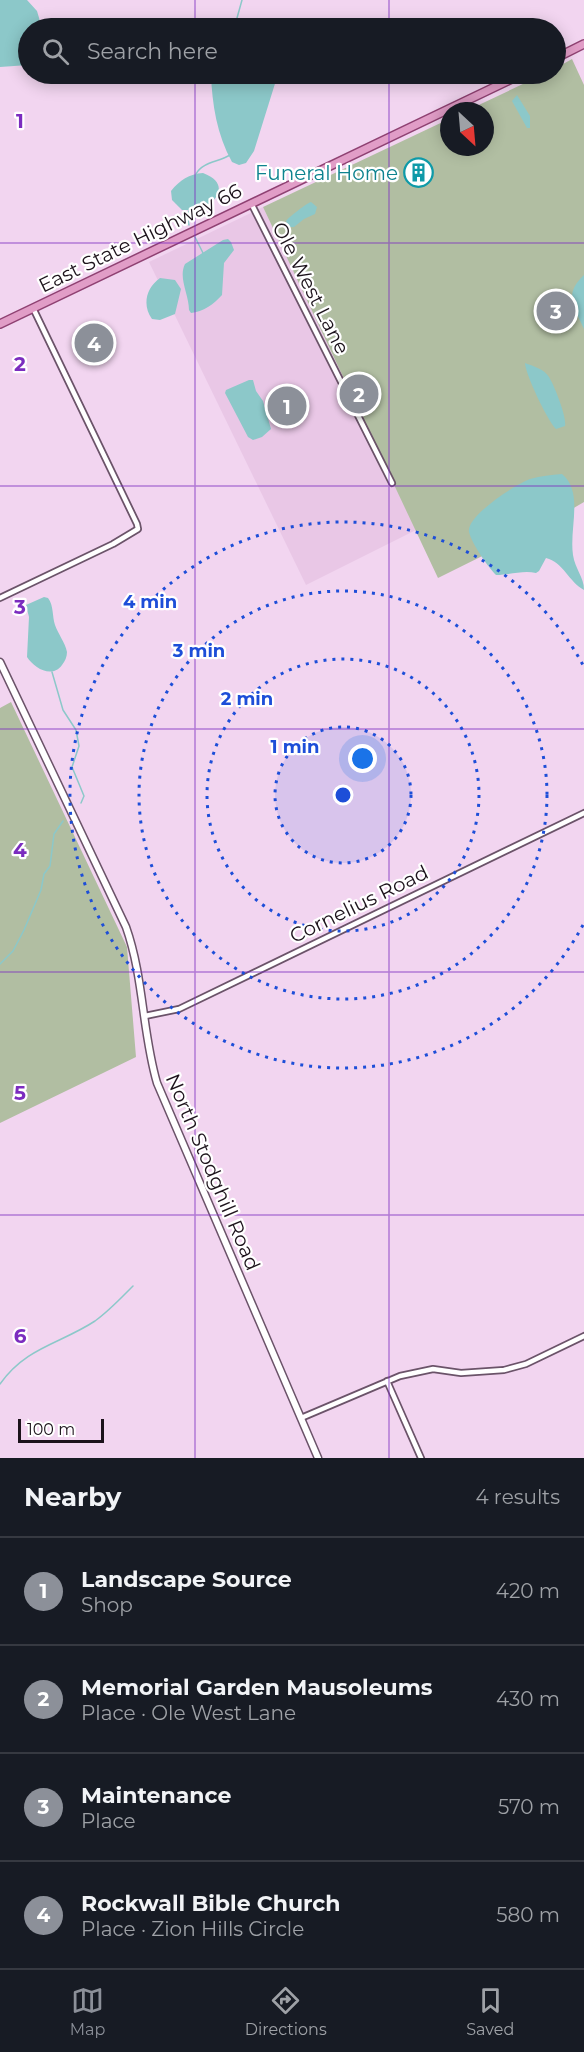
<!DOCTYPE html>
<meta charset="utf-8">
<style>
body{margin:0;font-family:Montserrat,sans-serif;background:#242831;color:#f1f3f6}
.compass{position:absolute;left:440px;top:102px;width:54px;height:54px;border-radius:50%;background:#171b24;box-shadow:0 3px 15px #0003;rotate:154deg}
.scale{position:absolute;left:18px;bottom:15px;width:86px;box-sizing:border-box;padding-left:6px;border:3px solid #1c121b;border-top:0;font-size:16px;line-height:21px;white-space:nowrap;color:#1c121b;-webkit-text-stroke:4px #fff;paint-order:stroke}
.you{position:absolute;left:363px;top:759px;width:21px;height:21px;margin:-15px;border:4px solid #fff;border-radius:50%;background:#1a73e8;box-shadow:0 0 0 9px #1a73e833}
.badge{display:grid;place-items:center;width:39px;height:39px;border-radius:50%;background:#8c9099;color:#fff;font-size:20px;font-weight:700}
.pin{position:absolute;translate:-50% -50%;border:3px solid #fff;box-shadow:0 2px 6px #0006}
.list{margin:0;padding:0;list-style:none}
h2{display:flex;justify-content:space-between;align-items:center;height:78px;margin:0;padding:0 24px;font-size:26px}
h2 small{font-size:20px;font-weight:400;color:#9ea1a6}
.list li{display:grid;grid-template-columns:39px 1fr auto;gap:18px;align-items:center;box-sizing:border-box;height:108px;padding:0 24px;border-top:2px solid #363941}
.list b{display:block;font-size:22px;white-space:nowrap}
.list p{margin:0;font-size:20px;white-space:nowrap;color:#9ea1a6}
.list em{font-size:20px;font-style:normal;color:#9ea1a6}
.icon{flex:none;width:33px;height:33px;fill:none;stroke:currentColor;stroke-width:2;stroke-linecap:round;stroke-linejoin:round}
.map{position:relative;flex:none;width:584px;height:1458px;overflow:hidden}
.search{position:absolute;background:#171b24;box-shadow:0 3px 15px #0003;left:18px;right:18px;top:18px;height:66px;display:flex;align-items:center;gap:15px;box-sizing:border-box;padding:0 21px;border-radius:33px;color:#9ea1a6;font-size:22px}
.sheet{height:510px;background:#171b24}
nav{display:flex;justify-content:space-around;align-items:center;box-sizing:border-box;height:84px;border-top:2px solid #363941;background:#171b24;font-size:16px;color:#9ea1a6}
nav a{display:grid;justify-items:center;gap:3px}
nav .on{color:#8c9099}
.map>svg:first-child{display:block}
.built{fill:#e9c7e6}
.green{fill:#b1bea2}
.water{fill:#8cc8c9}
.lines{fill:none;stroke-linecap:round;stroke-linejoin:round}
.stream{stroke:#8cc8c9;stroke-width:1.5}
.street-casing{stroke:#6b5369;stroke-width:8}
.secondary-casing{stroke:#6b5369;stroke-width:9}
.primary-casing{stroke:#8f4172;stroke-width:10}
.street{stroke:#fff;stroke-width:4.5}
.secondary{stroke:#fff;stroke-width:6}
.primary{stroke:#e19dc7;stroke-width:7}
.grid{fill:none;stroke:#7b2cbf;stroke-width:1.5;stroke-opacity:0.55}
.ring{fill:none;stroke:#1d4ed8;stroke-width:3;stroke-dasharray:3 6}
.labels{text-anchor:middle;stroke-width:4.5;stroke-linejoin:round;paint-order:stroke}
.culture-label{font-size:20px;fill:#0d838f;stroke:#fff;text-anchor:end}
.street-label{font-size:20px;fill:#1c121b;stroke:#fff}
.grid-label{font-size:20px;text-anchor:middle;font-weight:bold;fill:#7b2cbf;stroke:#fff;stroke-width:4.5;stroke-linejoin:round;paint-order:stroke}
.centre{fill:#1d4ed8;stroke:#fff;stroke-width:3}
.ring-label{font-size:18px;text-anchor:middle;font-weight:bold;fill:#1d4ed8;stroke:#fff;stroke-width:4.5;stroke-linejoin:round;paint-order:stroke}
</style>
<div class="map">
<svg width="584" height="1458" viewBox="0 0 584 1458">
<rect width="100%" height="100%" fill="#f2d5f0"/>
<path class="built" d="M263 207 416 530 306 585 149 262Z"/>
<path class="green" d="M572 59 584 85V502L543 526 438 578 263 207 449 119V147H485V111H466L544 74H556V68Z
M11 702 127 947 136 1057 0 1123V708Z"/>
<path class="water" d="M0 0H27L37 11 42 28H28V65L0 67Z
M251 22 268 28H222L234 23Z
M211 74H278L254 151 246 163 239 165 232 162C217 135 212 104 211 74Z
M517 95 530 116V128H527L512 101Z
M203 173C233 184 215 206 193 213L188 210H182L172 200 171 191C180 180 189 174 203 173Z
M311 202 317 207 315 214 304 219 294 227H288L286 221C289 217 307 203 311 202Z
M228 239 231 242 234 250 224 263 222 295C214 304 203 312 191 313L189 310C189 294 178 278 185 264L223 240Z
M584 275V329C574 306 563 295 584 275Z
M160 278 175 280 181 289 175 314 160 320 152 319C142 305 146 288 160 278Z
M525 363C533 366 544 369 549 377 554 385 567 417 565 426L556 429C547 420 525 373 525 363Z
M249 380H253L256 391 263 401 271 429 262 437 253 440 248 437 225 393 226 390Z
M562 474C584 492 569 528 573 555 575 569 584 577 584 590 569 582 563 562 546 558L539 571 536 573C523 570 510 575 496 575 488 567 472 544 469 532 466 516 516 484 530 479 541 476 551 475 562 474Z
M44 597 48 598C54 606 52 616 55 625 58 634 65 642 67 652 67 657 65 661 62 665 52 679 34 668 27 657L29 617 26 605Z"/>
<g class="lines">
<path class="stream" d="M237 28V18L242 0
M196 174C202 162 219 162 230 155
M189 211 187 216 189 225
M195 237 203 253
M52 672 63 710 76 730 79 746 72 767 84 796 81 803
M0 964 13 951 24 930 41 890 44 874 50 866 54 834 63 821
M0 1384C26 1347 60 1344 95 1321 109 1311 121 1298 133 1286"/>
<defs>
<path id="street" d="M251 203 392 483
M0 598 113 544 138 529 137 524 33 308
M145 1016 179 1009 584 813
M387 1381 421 1458
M301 1418 400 1376 433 1369 461 1373 504 1370 526 1364 584 1336"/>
<path id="secondary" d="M0 662 126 927C144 978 142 1032 157 1083L318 1458"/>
<path id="primary" d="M556 58 584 44
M0 324 522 74"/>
</defs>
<use href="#street" class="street-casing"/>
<use href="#secondary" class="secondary-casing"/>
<use href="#primary" class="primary-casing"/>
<use href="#street" class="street"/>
<use href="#secondary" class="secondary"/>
<use href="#primary" class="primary"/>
</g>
<path class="grid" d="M195 0V28M389 0V28M195 74V1458M389 74V1458M0 243H584M0 486H584M0 729H584M0 972H584M0 1215H584"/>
<circle cx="343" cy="795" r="68" fill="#1d4ed8" fill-opacity=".12"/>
<g class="ring">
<circle cx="343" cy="795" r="68"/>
<circle cx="343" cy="795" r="136"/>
<circle cx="343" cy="795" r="204"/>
<path d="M583 925A273 273 0 1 1 583 665"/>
</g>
<defs>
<symbol id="building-ring" viewBox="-11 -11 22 22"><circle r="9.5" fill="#fff" stroke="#0f9aa8" stroke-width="1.5"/><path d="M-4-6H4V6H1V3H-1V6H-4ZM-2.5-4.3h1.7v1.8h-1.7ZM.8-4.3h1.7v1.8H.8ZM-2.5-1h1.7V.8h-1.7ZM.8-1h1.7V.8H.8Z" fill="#0f9aa8"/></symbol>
</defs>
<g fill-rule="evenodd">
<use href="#building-ring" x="402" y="156" width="33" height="33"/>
</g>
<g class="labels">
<g class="culture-label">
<text x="398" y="180">Funeral Home</text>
</g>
<g class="street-label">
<text transform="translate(140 238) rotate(-26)" y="7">East State Highway 66</text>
<text transform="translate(311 288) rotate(63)" y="7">Ole West Lane</text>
<text transform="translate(359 904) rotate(-26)" y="7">Cornelius Road</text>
<text transform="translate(213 1172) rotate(67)" y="7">North Stodghill Road</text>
</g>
</g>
<g class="grid-label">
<text x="20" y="128">1</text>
<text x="20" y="371">2</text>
<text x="20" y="614">3</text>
<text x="20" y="857">4</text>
<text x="20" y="1100">5</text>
<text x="20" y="1343">6</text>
</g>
<circle cx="343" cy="795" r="9" class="centre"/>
<g class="ring-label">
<text x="150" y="608">4 min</text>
<text x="199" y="657">3 min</text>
<text x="247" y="705">2 min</text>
<text x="295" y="753">1 min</text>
</g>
</svg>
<svg class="compass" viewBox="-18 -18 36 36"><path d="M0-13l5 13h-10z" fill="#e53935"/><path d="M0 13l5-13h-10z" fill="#9ea1a6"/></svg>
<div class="scale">100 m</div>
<div class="you"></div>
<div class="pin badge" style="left:287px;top:406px">1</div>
<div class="pin badge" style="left:359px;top:394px">2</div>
<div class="pin badge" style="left:556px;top:311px">3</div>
<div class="pin badge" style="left:94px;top:343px">4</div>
<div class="search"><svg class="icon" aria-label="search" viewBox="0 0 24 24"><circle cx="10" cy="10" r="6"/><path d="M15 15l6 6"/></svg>Search here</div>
</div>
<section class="sheet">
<h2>Nearby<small>4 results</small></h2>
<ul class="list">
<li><span class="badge">1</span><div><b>Landscape Source</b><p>Shop</p></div><em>420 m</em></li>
<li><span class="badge">2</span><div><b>Memorial Garden Mausoleums</b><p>Place · Ole West Lane</p></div><em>430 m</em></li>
<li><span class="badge">3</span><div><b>Maintenance</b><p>Place</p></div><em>570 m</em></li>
<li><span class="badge">4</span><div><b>Rockwall Bible Church</b><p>Place · Zion Hills Circle</p></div><em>580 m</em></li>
</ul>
</section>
<nav>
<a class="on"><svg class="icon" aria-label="map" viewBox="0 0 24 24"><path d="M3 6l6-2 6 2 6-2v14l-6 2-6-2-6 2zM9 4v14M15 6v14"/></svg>Map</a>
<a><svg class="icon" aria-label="directions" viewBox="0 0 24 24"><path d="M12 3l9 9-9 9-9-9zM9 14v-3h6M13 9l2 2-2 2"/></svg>Directions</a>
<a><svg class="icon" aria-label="saved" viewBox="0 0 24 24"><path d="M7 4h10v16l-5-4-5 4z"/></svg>Saved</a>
</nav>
